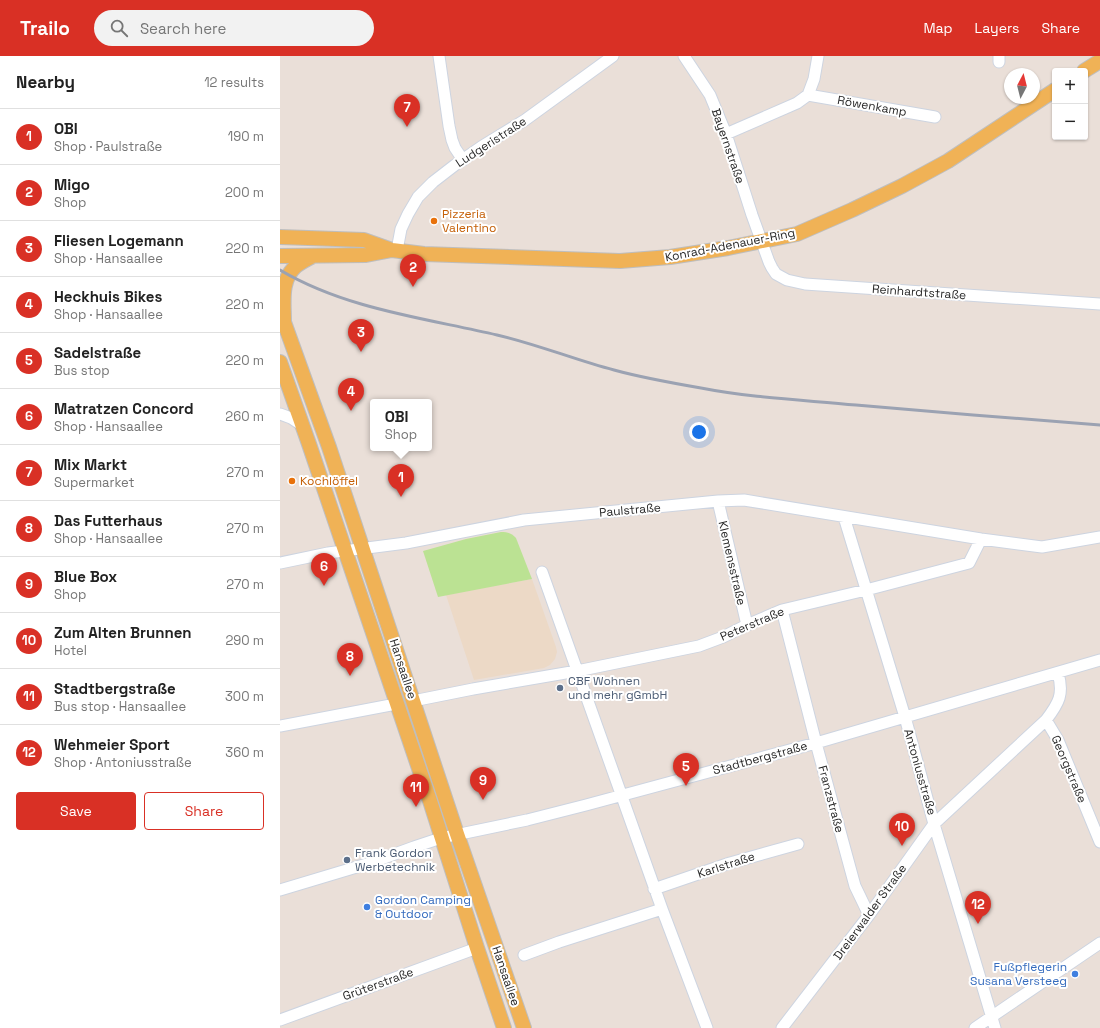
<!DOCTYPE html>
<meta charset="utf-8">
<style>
body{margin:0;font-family:"Space Grotesk",sans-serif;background:#f2f2f2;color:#222}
.controls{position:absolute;right:12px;top:12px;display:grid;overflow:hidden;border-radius:4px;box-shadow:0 1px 3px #0004}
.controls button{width:36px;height:36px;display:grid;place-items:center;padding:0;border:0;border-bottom:1px solid #e0e0e0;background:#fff;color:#222;font:20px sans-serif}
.compass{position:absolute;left:724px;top:12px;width:36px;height:36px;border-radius:50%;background:#fff;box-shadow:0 1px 3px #0004;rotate:7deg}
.you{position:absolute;left:419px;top:376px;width:14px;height:14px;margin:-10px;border:3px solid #fff;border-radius:50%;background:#1a73e8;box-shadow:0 0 0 6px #1a73e833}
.badge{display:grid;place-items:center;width:26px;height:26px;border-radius:50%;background:#d93025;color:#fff;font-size:13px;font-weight:700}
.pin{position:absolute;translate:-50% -33px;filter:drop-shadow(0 1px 2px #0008)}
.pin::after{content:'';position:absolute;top:21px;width:14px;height:12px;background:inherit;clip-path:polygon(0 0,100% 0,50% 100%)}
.popup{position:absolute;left:90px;top:343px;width:62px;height:52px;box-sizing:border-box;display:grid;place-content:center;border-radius:4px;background:#fff;filter:drop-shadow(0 1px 3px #0005);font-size:13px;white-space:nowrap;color:#767676}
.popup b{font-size:15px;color:#222}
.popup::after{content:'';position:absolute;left:50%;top:100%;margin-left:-8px;border:8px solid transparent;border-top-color:#fff}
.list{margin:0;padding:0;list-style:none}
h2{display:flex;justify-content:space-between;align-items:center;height:52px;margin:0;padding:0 16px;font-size:17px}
h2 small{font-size:13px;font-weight:400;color:#767676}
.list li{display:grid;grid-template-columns:26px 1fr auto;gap:12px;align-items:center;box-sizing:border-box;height:56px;padding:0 16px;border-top:1px solid #e0e0e0}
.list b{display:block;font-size:15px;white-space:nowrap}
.list p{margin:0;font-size:13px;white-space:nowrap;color:#767676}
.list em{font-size:13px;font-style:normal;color:#767676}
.actions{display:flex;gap:8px;padding:12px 16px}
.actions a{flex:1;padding:9px 0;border:1px solid #d93025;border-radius:4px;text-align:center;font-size:14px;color:#d93025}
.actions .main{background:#d93025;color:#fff}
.icon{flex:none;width:22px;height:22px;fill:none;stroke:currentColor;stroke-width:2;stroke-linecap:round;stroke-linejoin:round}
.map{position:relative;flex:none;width:820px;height:972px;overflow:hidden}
header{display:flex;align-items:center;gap:24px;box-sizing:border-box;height:56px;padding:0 20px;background:#d93025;color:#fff}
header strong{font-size:19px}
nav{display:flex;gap:22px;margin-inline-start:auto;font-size:14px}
.search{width:280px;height:36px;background:#f2f2f2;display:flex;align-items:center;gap:10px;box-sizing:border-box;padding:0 14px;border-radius:22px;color:#767676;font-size:15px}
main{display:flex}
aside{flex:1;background:#fff}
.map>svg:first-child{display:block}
.education{fill:#ecd9c6}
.green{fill:#bbe293}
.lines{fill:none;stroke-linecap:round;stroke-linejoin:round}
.minor-casing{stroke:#cdd4e0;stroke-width:13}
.major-casing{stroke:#bebebe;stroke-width:16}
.minor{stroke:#fff;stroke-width:11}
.major{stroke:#f0b256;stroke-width:14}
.rail{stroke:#9ba2b2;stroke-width:3}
.food-dot{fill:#e8710a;stroke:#fff;stroke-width:1.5}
.service-dot{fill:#5c6f8a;stroke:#fff;stroke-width:1.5}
.shop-dot{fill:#3f7fe0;stroke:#fff;stroke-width:1.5}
.labels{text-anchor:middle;stroke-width:4;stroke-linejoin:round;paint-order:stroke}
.street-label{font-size:12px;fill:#272727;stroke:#fff}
.food-label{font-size:12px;fill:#c56008;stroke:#fff;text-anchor:start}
.service-label{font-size:12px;fill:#4e5e75;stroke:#fff;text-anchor:start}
.shop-label{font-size:12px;fill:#366cbe;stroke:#fff;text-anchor:start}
</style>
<header>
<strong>Trailo</strong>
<div class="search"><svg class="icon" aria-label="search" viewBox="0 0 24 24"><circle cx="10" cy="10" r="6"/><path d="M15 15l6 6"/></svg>Search here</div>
<nav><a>Map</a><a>Layers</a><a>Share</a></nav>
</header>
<main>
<aside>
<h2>Nearby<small>12 results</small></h2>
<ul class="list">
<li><span class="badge">1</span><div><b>OBI</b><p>Shop · Paulstraße</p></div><em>190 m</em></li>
<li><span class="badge">2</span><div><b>Migo</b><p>Shop</p></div><em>200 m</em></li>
<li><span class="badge">3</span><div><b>Fliesen Logemann</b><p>Shop · Hansaallee</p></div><em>220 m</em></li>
<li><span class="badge">4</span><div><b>Heckhuis Bikes</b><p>Shop · Hansaallee</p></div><em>220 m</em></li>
<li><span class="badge">5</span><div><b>Sadelstraße</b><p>Bus stop</p></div><em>220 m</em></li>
<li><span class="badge">6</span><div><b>Matratzen Concord</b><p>Shop · Hansaallee</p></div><em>260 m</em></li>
<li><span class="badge">7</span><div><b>Mix Markt</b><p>Supermarket</p></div><em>270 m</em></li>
<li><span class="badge">8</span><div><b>Das Futterhaus</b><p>Shop · Hansaallee</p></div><em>270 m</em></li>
<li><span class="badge">9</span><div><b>Blue Box</b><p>Shop</p></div><em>270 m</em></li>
<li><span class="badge">10</span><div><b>Zum Alten Brunnen</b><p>Hotel</p></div><em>290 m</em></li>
<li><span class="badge">11</span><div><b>Stadtbergstraße</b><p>Bus stop · Hansaallee</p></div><em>300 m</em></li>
<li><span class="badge">12</span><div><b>Wehmeier Sport</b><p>Shop · Antoniusstraße</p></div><em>360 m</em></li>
</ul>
<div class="actions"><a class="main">Save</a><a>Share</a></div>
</aside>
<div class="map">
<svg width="820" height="972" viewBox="0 0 820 972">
<rect width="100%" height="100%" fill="#eadfd8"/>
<path class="education" d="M252 523 276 591 277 596 275 603 270 609 264 612 194 624 166 539Z"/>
<path class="green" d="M221 476C227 476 231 477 236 482L252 523 158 541 143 495 186 483Z"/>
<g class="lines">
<defs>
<path id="minor" d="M159 0 169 70 172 84 175 92 183 104
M404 0 430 39 446 78 472 159 489 206 492 212 496 218 507 224 525 228 820 248
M719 6V0
M528 39 655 61
M446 78 517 47 528 39 534 23 538 0
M117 194 121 173 128 158 138 141 153 126 175 109 201 91 245 64 333 0
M0 358 11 362 23 370
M438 445 467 569
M564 461 625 661 654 768 715 972
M0 507 48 497 126 487 244 464 438 445 464 444 701 483 762 491 820 481
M262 516 382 853 427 972
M502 554 536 687 575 830 589 859
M133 645 193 633 297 615 419 590 443 581 467 569 502 554 586 534 689 507 701 483
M766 664 778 684 820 786
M0 670 116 648
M374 833 450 807 518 788
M0 834 90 807 134 791 161 782 247 764 306 749 536 687 820 604
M244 899 279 886 382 853
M0 964 197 892
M502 972 589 859 654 768 766 664C779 647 784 638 778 617
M695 972 820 887"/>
<path id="major" d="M804 15 820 5
M0 181 84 184 112 194
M0 200 86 199 112 194 144 198 340 205 390 201 448 192 517 178 572 154 622 130 668 105 775 34
M0 255 49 391 177 778 244 972
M4 265C4 246 0 224 16 210 21 206 27 203 33 200
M0 306 29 388 150 745 197 892 224 972"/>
</defs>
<use href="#minor" class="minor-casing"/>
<use href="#major" class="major-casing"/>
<use href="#minor" class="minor"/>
<use href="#major" class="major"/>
<path class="rail" d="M0 214C66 253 144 262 217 279 257 288 295 304 334 314 363 322 392 327 421 332 472 342 524 344 576 349 657 356 739 363 820 369"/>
</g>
<g class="food-dot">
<circle cx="154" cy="165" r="4"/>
<circle cx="12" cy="425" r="4"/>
</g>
<g class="service-dot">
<circle cx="280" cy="632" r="4"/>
<circle cx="67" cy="804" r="4"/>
</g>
<g class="shop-dot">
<circle cx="87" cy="851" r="4"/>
<circle cx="795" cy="918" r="4"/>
</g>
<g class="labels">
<g class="street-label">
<text transform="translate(592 50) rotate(10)" y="4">Röwenkamp</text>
<text transform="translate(211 86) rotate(-33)" y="4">Ludgeristraße</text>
<text transform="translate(448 90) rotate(71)" y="4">Bayernstraße</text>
<text transform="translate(450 189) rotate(-11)" y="4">Konrad-Adenauer-Ring</text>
<text transform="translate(639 236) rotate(4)" y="4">Reinhardtstraße</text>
<text transform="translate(350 454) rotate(-5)" y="4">Paulstraße</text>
<text transform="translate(452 507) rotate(77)" y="4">Klemensstraße</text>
<text transform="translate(472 568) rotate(-23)" y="4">Peterstraße</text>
<text transform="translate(123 613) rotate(72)" y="4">Hansaallee</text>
<text transform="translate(480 702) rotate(-15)" y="4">Stadtbergstraße</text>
<text transform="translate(789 713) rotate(67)" y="4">Georgstraße</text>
<text transform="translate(640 716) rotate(74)" y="4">Antoniusstraße</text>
<text transform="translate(551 743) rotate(75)" y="4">Franzstraße</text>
<text transform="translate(446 809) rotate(-18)" y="4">Karlstraße</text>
<text transform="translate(590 856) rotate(-54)" y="4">Dreierwalder Straße</text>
<text transform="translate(226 920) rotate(71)" y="4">Hansaallee</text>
<text transform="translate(98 928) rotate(-20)" y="4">Grüterstraße</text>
</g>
<g class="food-label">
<text x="162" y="162">Pizzeria<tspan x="162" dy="14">Valentino</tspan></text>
<text x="20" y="429">Kochlöffel</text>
</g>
<g class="service-label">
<text x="288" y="629">CBF Wohnen<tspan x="288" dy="14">und mehr gGmbH</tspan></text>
<text x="75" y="801">Frank Gordon<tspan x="75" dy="14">Werbetechnik</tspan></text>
</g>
<g class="shop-label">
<text x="95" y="848">Gordon Camping<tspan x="95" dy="14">&amp; Outdoor</tspan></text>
<text x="787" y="915" text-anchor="end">Fußpflegerin<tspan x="787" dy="14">Susana Versteeg</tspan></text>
</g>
</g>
</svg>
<div class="controls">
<button>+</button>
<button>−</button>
</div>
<svg class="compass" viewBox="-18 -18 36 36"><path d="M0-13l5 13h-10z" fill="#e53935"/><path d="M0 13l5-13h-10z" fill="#767676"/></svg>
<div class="you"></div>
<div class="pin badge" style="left:121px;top:441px">1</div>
<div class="popup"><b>OBI</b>Shop</div>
<div class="pin badge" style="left:133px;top:231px">2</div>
<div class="pin badge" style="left:81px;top:296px">3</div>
<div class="pin badge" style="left:71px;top:355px">4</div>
<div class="pin badge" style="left:406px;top:730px">5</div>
<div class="pin badge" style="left:44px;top:530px">6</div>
<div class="pin badge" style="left:127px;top:71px">7</div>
<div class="pin badge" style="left:70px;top:620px">8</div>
<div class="pin badge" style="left:203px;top:744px">9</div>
<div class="pin badge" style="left:622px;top:790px">10</div>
<div class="pin badge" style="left:136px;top:751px">11</div>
<div class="pin badge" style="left:698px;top:868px">12</div>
</div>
</main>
